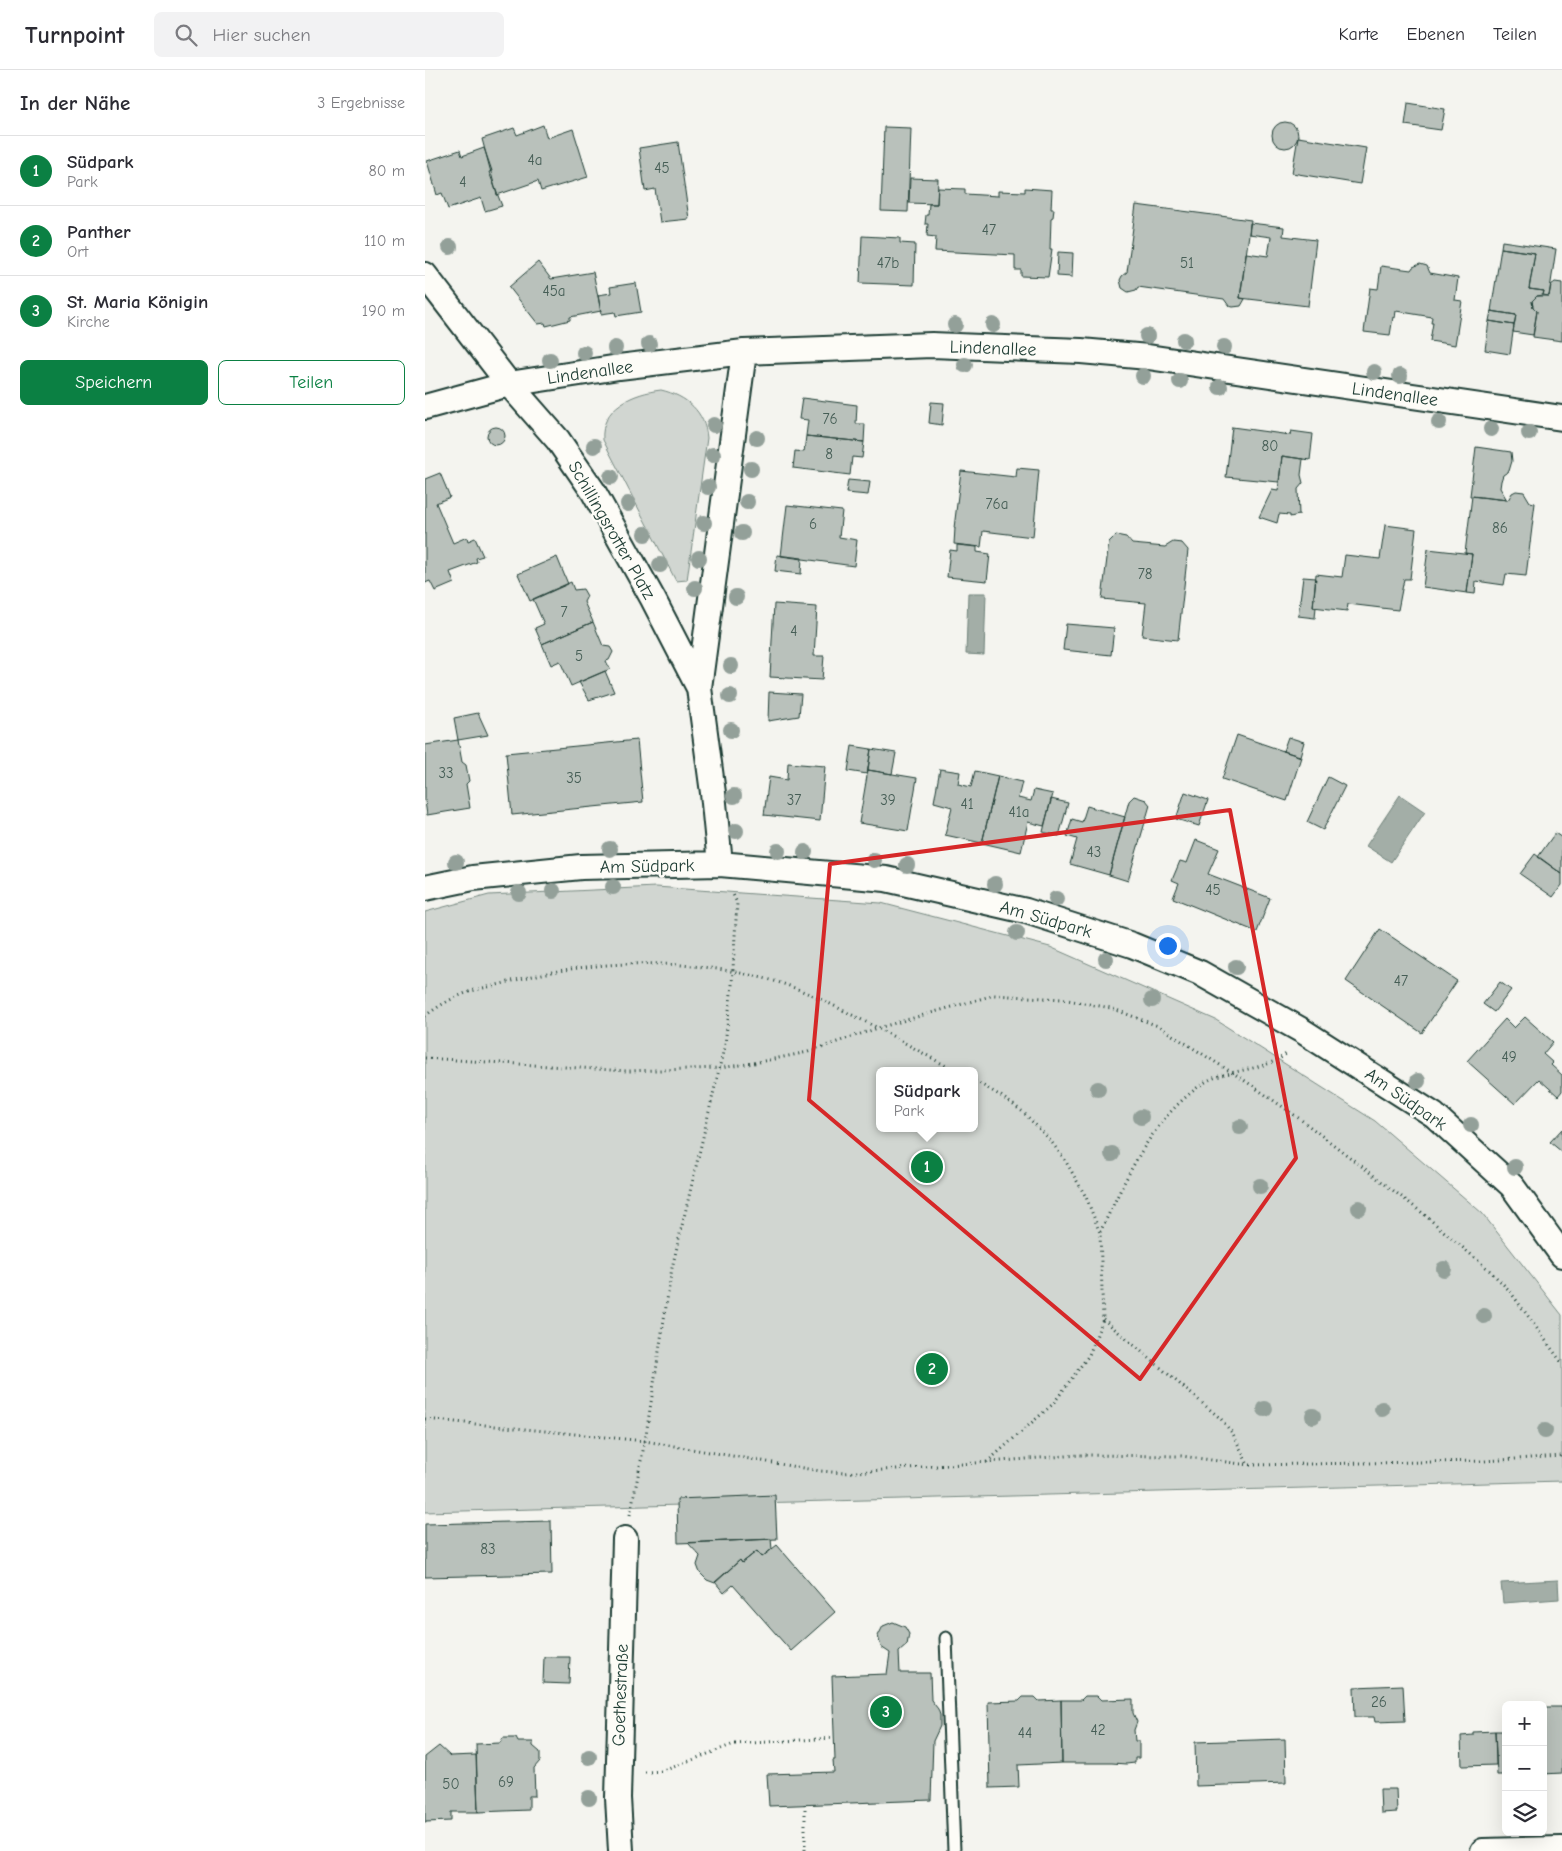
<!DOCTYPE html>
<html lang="de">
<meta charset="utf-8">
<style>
body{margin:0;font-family:"Comic Neue",sans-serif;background:#f2f2f3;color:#2b2b33}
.controls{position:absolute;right:15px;bottom:15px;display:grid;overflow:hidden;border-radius:8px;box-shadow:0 5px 20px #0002}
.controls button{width:45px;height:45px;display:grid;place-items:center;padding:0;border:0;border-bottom:1px solid #e1e1e2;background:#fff;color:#2b2b33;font:25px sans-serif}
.you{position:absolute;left:742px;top:875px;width:18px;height:18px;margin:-12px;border:4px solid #fff;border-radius:50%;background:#1a73e8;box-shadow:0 0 0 8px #1a73e833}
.badge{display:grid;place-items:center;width:32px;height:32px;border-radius:50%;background:#0b8043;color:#fff;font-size:16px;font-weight:700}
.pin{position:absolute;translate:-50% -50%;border:2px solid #fff;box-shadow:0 1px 5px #0006}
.popup{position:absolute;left:451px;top:997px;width:102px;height:65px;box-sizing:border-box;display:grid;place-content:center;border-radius:8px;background:#fff;filter:drop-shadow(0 1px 4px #0005);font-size:16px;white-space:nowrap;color:#7c7c81}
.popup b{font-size:19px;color:#2b2b33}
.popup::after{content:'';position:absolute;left:50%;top:100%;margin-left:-10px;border:10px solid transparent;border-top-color:#fff}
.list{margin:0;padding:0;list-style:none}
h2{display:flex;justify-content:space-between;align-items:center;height:65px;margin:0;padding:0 20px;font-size:21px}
h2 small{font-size:16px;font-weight:400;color:#7c7c81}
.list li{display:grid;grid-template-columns:32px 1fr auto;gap:15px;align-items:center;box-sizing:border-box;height:70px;padding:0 20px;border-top:1px solid #e1e1e2}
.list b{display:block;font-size:19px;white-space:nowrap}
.list p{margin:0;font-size:16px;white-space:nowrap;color:#7c7c81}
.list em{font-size:16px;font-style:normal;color:#7c7c81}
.actions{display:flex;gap:10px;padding:15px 20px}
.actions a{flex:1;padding:11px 0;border:1px solid #0b8043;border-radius:8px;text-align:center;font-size:18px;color:#0b8043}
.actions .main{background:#0b8043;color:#fff}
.icon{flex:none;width:28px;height:28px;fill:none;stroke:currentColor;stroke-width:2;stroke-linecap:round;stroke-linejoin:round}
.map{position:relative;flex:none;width:1137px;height:1781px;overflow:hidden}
header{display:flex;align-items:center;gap:30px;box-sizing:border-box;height:70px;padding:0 25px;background:#fff;border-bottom:1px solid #e1e1e2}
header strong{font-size:24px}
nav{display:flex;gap:28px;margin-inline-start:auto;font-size:18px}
.search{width:350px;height:45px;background:#f2f2f3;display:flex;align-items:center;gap:12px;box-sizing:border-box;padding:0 18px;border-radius:8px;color:#7c7c81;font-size:19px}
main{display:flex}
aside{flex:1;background:#fff}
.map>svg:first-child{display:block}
.green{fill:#d1d6d1;stroke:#788a82;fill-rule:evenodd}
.water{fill:#a3aea7;stroke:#6e8179}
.building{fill:#b9c1bb;stroke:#1f3d34}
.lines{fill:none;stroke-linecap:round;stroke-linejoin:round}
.lane-casing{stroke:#1f3d34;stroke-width:15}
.street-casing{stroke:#1f3d34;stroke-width:28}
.path{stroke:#1f3d34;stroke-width:3;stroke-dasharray:1 4;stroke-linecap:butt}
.lane{stroke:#fdfcf7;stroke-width:11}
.street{stroke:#fdfcf7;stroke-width:24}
.tree{fill:#93a099}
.marked{fill:none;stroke:#d62828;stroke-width:4;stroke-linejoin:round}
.labels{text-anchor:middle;stroke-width:5;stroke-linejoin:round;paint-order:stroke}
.number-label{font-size:15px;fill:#465e56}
.street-label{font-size:18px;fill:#1f3d34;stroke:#fdfcf7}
</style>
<header>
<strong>Turnpoint</strong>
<div class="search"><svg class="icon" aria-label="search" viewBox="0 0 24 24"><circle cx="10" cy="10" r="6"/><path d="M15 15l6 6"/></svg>Hier suchen</div>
<nav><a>Karte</a><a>Ebenen</a><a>Teilen</a></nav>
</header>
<main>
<aside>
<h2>In der Nähe<small>3 Ergebnisse</small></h2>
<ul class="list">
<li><span class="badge">1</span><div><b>Südpark</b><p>Park</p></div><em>80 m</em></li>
<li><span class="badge">2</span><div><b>Panther</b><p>Ort</p></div><em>110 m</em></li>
<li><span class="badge">3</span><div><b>St. Maria Königin</b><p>Kirche</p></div><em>190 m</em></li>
</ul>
<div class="actions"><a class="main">Speichern</a><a>Teilen</a></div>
</aside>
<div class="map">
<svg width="1137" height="1781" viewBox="0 0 1137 1781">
<rect width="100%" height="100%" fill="#f4f4ef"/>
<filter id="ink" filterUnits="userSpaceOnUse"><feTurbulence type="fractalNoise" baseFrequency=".02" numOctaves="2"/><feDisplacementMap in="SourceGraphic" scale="10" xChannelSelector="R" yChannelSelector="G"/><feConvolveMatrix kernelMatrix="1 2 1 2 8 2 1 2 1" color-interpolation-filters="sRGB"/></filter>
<g filter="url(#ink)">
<path class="green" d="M236 320C262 326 280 342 282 368L262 510 251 511 178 370C175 337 209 323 236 320Z
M231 817 456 833 625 877 791 950 950 1051 1057 1143 1137 1245V1411L0 1442V842L64 825ZM454 1001H550V1058H454Z"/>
<path class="water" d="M543 523H561L559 585 541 584Z
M975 725 1000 742 966 792 941 776Z
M1133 1510 1134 1529 1078 1533 1076 1513Z"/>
<path class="building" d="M983 33 1020 39 1016 60 980 55Z
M847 65a13 13 0 1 1 26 0a13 13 0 1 1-26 0Z
M118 55 122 68 148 59 163 107 116 121 113 111 72 125 57 69 89 58 92 65Z
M459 57 486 58 483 142 456 141Z
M873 67 941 78 935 114 867 103Z
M253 72 264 149 235 152 230 119 220 121 214 78Z
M59 78 67 101 64 102 77 136 60 141 56 128 23 139 17 123 12 125 2 91 35 80 37 86Z
M485 108 513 109 512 134 484 133Z
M513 118 540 119V124L573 126V121L600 122V118L627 120 626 139H629L628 147 626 148 625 179H627L623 207 596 206V200H590V185L510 181 511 167 502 166 503 154H500L501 145H503L504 134H512Z
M711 135 826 150 815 228 820 229 816 236 808 237 804 236 799 229 713 217 711 220 703 222 697 218 695 210 697 206 702 202Z
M825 153 859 157 858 166 891 170 883 236 815 228 821 183 843 186 846 167 824 164Z
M437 166 475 168V173L490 174 489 215 435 213Z
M1077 171 1131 179 1124 226 1118 225 1119 221 1104 219 1110 183 1076 178Z
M1076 178 1110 183 1104 219 1119 221 1118 225 1112 226 1107 231 1108 237 1112 241 1108 265 1088 262 1091 245 1066 241Z
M633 182 648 183 647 207 632 206Z
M113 192 126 209 168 202 176 241 145 247V250L121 256 120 253 113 254 84 217Z
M995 194 1002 196 1005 203 1033 208 1030 230 1037 231 1030 275 1005 271 1008 253H1006L1007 247 971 241 970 248 968 247 965 265 939 262 945 218 953 219 956 196 986 200 988 197Z
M1130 212 1137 213V271L1108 267 1112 241 1108 237 1107 231 1112 226H1124L1126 215Z
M211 213 216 242 191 246 190 242 176 244 173 225 186 223 185 217Z
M1066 241 1091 245 1089 255 1064 251Z
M1064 251 1089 255 1085 284 1060 280Z
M377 328 432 335 431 354H440L439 372 381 366 383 350 374 349Z
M506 332 519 333 517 355 504 353Z
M807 357 865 365 866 361 888 364 885 390 857 386 854 412 801 407Z
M62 366a9 9 0 1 1 18 0a9 9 0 1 1-18 0Z
M381 366 439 372 437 388 427 387 425 405 368 398 370 381 379 382Z
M1051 377 1086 382 1087 391 1084 401 1078 405 1076 411 1075 418 1082 430 1045 426Z
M857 386 878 389 876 405 878 413 873 419 874 445 865 447V445L854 444 852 453 834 447 847 420 853 421Z
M592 398 614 400 608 467 558 461 556 477 529 474 530 458H529L536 401 591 407Z
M15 403 25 427 11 433 28 473 42 467 43 471 50 468 58 486 51 488 52 492 25 502 29 513 10 521 5 511 0 513V409Z
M423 410 445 412 443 425 421 423Z
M1091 421 1099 422 1105 432 1110 433 1101 506 1081 504 1079 515 1051 511 1050 524 1042 523 1047 484 1040 483 1047 426 1083 430 1087 423Z
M362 435 417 441 414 467 432 470 429 496 356 486Z
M960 455 991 459 985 509H979L973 540 923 534 922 541 888 537 891 504 917 507 920 485 955 489Z
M691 465 701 467 707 474 740 477 748 472 757 473 763 480 753 570 717 566 721 533 677 529 684 472Z
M532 475 552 477V482L565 484 562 511 522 507 525 480 532 481Z
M1003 479 1047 484 1042 523 998 517Z
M352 485 377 488 376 504 350 501Z
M132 487 143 514 105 531 93 504Z
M878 507 891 508 888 537H891L890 548 873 546Z
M146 512 149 520 158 519 162 526 159 532 168 552 117 574 110 558 119 554 108 529Z
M349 534 392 537 389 586H399L397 610 345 607Z
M168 552 178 576 185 577 188 582 184 590 181 591 185 599 146 616 135 591 126 595 117 574Z
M641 554 689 558 686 585 638 580Z
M180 601 189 622 164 630 154 612Z
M344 622 376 624 374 646 343 651Z
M53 643 63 665 33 670 29 648Z
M812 665 876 687 862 731 797 709Z
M863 667 879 672 875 686 858 681Z
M33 670 37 692 41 695 44 711 41 714 45 738 2 745 0 731V675Z
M212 670 218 732 87 745 81 683Z
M427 676 446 679 442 704 423 701Z
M446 679 471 683 467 704 443 700Z
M363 693 400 696 395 751 339 745 344 707 362 710Z
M515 699 535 702 533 714 546 717 550 701 573 706 557 773 520 765 527 737 509 732Z
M443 700 492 708 483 761 434 753Z
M573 706 597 712 593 728 606 731 609 720 628 724 619 756 603 752 596 782 557 773Z
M903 707 920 716 898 760 882 752Z
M760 722 783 730 774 756 751 749Z
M709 726 721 730 725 735 703 811 684 805 704 731Z
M626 729 643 733 634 766 618 762Z
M662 736 700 747 684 805 645 794 652 769 642 766 647 749 657 752Z
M1130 763 1137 768V804L1113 787Z
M771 770 794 779 783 804 845 828 832 862 748 828 754 813 747 810 755 791 762 793Z
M1110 784 1137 804V815L1128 827 1095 804Z
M955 859 1032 911 997 963 921 911Z
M1075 912 1086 920 1069 942 1058 934Z
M1100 947 1128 972 1118 984 1128 993 1126 995 1137 1005V1021L1133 1026 1114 1009 1090 1034 1042 991 1080 949 1089 958Z
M1137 1059V1082L1125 1072Z
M350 1425 352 1469 253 1473 252 1429Z
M126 1451 127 1504 0 1507V1454Z
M346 1469 347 1479 337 1487 332 1481 317 1493 315 1490 290 1513 282 1510 275 1503 272 1495 275 1486 263 1473Z
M352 1475 410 1542 366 1581 308 1515 299 1523 290 1512 315 1490 317 1493 332 1481 337 1487Z
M468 1552 480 1557 484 1564 482 1575 474 1582 475 1603H505L506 1630 513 1639 515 1645V1656L508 1671 506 1730 344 1736 342 1704 409 1702 408 1690H410L407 1606 462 1604 465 1583 456 1577 453 1566 458 1556Z
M119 1587H145L144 1614 118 1613Z
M978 1615 980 1651 950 1652 949 1647H930L929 1617Z
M660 1626H672L676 1630 708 1629V1643L712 1652 709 1660 710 1671H714V1688H710V1693L701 1694 687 1693H637L636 1630H656Z
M598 1627H610L614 1631 636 1630 637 1693 593 1695 594 1717 565 1718 563 1632 594 1631Z
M1118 1637H1137V1703L1118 1704Z
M1070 1661H1081V1705H1072Z
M1070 1661 1071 1695 1037 1696 1036 1666 1048 1665V1662Z
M78 1668H91L93 1672H108V1676L115 1682V1691L109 1698 110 1726H104V1740L53 1742 51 1674 75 1673Z
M860 1669 861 1713 771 1716 770 1672Z
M14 1676 25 1686 51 1685 53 1742H26V1751L0 1752V1687Z
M955 1719H971L972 1742 956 1743Z"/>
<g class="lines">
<defs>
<path id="lane" d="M521 1568 529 1781"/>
<path id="street" d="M0 205 84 314 133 370 168 421 228 529 274 618 288 723 295 794
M0 337 84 314 194 297 319 282 507 275 656 281 723 287 1137 348
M274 618 319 282
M0 818 48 808 156 797 295 794 461 809 601 841 707 875 775 903 876 960 1009 1045 1087 1116 1137 1185
M196 1781 193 1728 200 1469
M1058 1781 1137 1779"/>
</defs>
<use href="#lane" class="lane-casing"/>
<use href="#street" class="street-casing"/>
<path class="path" d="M0 946C11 938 23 930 36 925 49 919 65 917 80 913 165 889 256 887 342 909 381 919 416 940 453 958L569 925 637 929 686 938 733 956 822 1012 875 1049 995 1141 1064 1200 1084 1220 1137 1293
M0 988 202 1001 295 998 329 993 383 982 453 958 530 1001
M550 1011 576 1026 598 1042 625 1070 640 1090 661 1127 675 1163 678 1249 664 1285 628 1334 562 1392
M675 1162C699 1114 720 1062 762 1026 769 1020 776 1014 784 1010 807 999 844 1000 862 983
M678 1249 796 1349 808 1364 823 1395
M0 1349 220 1371 395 1401 419 1403 654 1385 756 1386 824 1395 1059 1391 1137 1386
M205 1445 220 1371 247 1198 300 974 307 915 312 833 307 822
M220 1702 238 1701 309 1674 409 1668
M380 1734V1781"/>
<use href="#lane" class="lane"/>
<use href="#street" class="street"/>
</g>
<g class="tree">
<circle cx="25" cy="177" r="8"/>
<circle cx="530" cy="255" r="8"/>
<circle cx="568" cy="255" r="8"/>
<circle cx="722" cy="266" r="8"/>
<circle cx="759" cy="270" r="8"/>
<circle cx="224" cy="274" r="8"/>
<circle cx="799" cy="277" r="8"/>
<circle cx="190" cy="278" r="8"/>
<circle cx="159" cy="283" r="8"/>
<circle cx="125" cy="290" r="8"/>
<circle cx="540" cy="295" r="8"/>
<circle cx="949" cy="302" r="8"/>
<circle cx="718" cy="306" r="8"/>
<circle cx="975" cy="306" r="8"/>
<circle cx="755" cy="311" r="8"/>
<circle cx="795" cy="317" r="8"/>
<circle cx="1014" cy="352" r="8"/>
<circle cx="289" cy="355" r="8"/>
<circle cx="1066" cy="359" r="8"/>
<circle cx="1104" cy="363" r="8"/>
<circle cx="332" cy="368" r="8"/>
<circle cx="169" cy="376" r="8"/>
<circle cx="288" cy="385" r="8"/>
<circle cx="326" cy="399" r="8"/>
<circle cx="186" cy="407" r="8"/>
<circle cx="283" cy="417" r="8"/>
<circle cx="322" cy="432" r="8"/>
<circle cx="203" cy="434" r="8"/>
<circle cx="279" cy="453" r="8"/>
<circle cx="317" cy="463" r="8"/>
<circle cx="220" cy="464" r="8"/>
<circle cx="274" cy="488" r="8"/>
<circle cx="235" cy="495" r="8"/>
<circle cx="270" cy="518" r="8"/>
<circle cx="311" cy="527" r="8"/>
<circle cx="306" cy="596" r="8"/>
<circle cx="305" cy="626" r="8"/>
<circle cx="306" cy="660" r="8"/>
<circle cx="309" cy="726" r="8"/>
<circle cx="311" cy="761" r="8"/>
<circle cx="185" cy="779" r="8"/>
<circle cx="353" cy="781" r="8"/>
<circle cx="380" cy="782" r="8"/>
<circle cx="449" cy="790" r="8"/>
<circle cx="31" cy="792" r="8"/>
<circle cx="482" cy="795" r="8"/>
<circle cx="570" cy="814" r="8"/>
<circle cx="188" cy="817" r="8"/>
<circle cx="128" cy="821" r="8"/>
<circle cx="94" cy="823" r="8"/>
<circle cx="631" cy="829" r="8"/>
<circle cx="592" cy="863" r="8"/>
<circle cx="681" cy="889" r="8"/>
<circle cx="811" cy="897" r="8"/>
<circle cx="727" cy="930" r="8"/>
<circle cx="993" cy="1011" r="8"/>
<circle cx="673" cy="1019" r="8"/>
<circle cx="716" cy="1047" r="8"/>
<circle cx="1046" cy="1055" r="8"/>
<circle cx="815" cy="1057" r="8"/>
<circle cx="687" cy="1084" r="8"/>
<circle cx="1090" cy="1097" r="8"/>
<circle cx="835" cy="1116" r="8"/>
<circle cx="934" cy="1138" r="8"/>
<circle cx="1019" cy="1199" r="8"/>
<circle cx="1059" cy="1246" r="8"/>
<circle cx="840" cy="1339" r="8"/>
<circle cx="957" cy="1339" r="8"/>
<circle cx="888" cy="1346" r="8"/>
<circle cx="1120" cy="1361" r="8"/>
<circle cx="164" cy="1687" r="8"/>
<circle cx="164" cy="1728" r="8"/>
</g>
</g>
<path class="marked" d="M805 740 871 1088 715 1309 384 1030 405 794Z"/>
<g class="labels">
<g class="number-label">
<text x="110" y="95">4a</text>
<text x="237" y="103">45</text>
<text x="38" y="117">4</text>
<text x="564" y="165">47</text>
<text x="463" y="198">47b</text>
<text x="762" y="198">51</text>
<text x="129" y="226">45a</text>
<text x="405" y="354">76</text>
<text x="845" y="381">80</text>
<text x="404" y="389">8</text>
<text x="572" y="439">76a</text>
<text x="388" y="459">6</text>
<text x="1075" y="463">86</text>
<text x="720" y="509">78</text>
<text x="139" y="547">7</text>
<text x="369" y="566">4</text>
<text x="154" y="591">5</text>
<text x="21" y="708">33</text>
<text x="149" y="713">35</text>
<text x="369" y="735">37</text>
<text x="463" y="735">39</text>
<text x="542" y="739">41</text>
<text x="594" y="747">41a</text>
<text x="669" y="787">43</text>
<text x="788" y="825">45</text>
<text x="976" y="916">47</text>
<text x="1084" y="992">49</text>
<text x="63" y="1484">83</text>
<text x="954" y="1637">26</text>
<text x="673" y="1665">42</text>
<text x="600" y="1668">44</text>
<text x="81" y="1717">69</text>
<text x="26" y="1719">50</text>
</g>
<g class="street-label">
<text transform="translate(568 278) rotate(2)" y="6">Lindenallee</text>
<text transform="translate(165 302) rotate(-8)" y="6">Lindenallee</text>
<text transform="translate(970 324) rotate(8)" y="6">Lindenallee</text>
<text transform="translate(187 460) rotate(60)" y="6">Schillingsrotter Platz</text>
<text transform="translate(222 796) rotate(-1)" y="6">Am Südpark</text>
<text transform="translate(621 849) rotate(16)" y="6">Am Südpark</text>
<text transform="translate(981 1029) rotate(35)" y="6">Am Südpark</text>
<text transform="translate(195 1625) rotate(-88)" y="6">Goethestraße</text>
</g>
</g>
</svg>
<div class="controls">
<button>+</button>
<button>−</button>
<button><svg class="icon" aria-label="layers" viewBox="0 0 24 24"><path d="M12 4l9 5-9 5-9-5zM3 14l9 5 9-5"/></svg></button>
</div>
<div class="you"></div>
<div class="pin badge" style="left:502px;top:1097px">1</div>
<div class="popup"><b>Südpark</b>Park</div>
<div class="pin badge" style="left:507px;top:1299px">2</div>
<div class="pin badge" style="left:461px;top:1642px">3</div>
</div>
</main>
